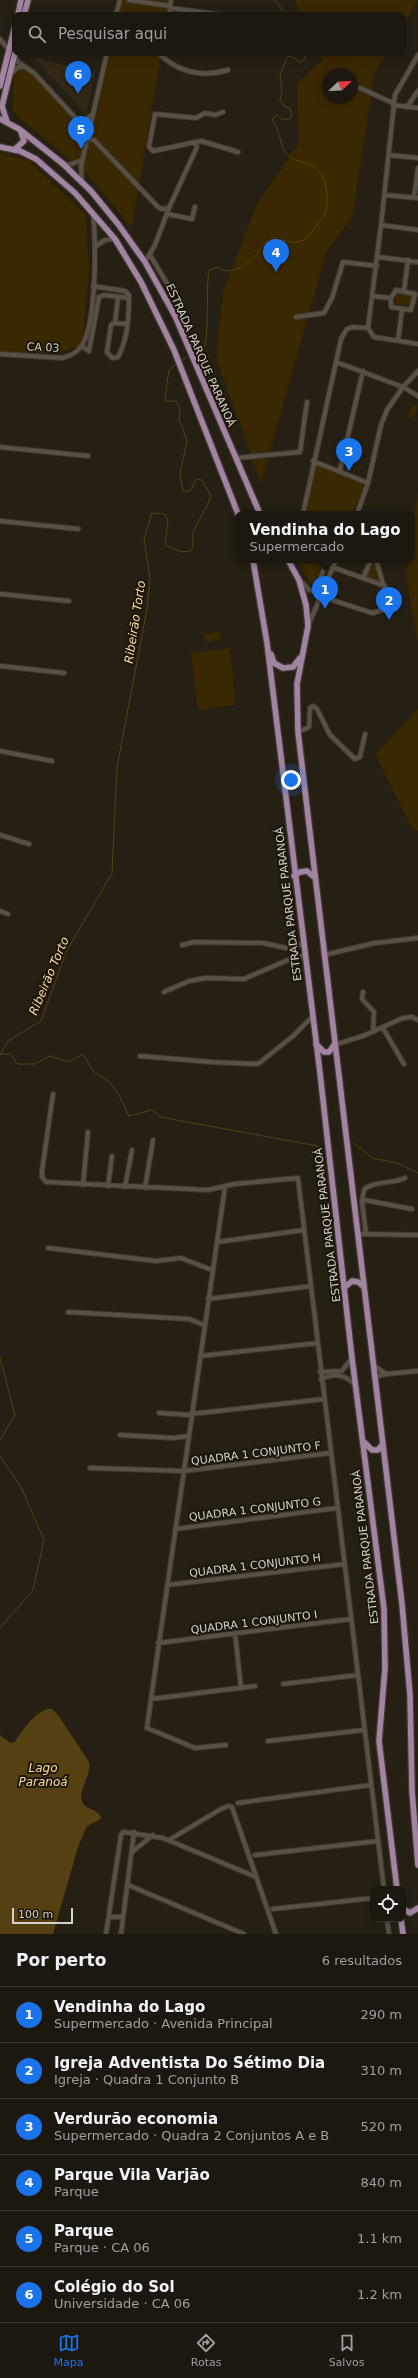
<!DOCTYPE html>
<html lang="pt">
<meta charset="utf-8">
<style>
body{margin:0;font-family:"DejaVu Sans",sans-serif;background:#252018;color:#f1f3f6}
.controls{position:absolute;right:12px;bottom:12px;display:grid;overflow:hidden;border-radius:8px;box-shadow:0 2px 10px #0003}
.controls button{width:36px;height:36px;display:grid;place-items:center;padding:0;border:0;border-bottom:1px solid #3a362f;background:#1c170f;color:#f1f3f6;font:20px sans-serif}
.compass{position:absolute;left:322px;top:68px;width:36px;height:36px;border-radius:50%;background:#1c170f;box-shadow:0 2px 10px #0003;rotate:67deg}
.scale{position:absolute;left:12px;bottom:10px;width:61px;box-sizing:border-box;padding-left:4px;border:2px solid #d5d1ca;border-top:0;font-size:11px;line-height:14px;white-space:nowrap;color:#d5d1ca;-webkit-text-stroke:3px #1c160b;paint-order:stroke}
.you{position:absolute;left:291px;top:780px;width:14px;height:14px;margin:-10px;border:3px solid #fff;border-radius:50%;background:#1a73e8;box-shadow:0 0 0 6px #1a73e833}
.badge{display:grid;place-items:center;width:26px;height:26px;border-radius:50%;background:#1a73e8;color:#fff;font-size:13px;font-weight:700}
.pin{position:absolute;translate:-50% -33px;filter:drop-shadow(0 1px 2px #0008)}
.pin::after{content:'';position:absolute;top:21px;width:14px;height:12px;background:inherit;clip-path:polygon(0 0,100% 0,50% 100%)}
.popup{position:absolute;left:235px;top:511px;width:180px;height:52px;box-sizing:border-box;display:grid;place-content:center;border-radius:8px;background:#1c170f;filter:drop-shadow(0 1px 3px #0005);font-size:13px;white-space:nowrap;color:#a09f9e}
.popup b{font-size:15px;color:#f1f3f6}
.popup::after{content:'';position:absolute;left:50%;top:100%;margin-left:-8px;border:8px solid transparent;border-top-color:#1c170f}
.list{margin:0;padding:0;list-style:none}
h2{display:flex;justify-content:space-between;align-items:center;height:52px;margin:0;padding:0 16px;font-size:17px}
h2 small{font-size:13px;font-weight:400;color:#a09f9e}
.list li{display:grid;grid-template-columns:26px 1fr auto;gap:12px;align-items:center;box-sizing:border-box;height:56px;padding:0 16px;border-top:1px solid #3a362f}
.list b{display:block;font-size:15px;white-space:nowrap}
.list p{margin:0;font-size:13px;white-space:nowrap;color:#a09f9e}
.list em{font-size:13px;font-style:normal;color:#a09f9e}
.icon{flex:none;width:22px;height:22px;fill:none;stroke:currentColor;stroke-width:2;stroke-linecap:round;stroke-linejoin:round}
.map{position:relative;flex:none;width:418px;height:1934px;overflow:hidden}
.search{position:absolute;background:#1c170f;box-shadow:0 2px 10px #0003;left:12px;right:12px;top:12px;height:44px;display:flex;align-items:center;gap:10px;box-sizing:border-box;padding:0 14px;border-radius:8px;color:#a09f9e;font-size:15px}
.sheet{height:388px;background:#1c170f}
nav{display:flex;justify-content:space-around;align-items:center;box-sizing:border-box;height:56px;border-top:1px solid #3a362f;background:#1c170f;font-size:11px;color:#a09f9e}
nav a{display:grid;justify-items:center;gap:2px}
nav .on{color:#1a73e8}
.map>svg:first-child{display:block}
.built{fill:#312816}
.green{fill:#3a2800;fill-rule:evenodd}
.water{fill:#554012}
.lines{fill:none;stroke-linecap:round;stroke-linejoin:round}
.stream{stroke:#554012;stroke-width:1}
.minor-casing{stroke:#3f3932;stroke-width:6}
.major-casing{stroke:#3f3932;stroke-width:8}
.minor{stroke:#575043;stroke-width:4}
.major{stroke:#a284a2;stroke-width:5.5}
.labels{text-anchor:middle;stroke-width:4;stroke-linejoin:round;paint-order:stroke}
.street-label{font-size:11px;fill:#d5d1ca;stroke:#1c160b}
.water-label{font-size:12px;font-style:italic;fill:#fedda0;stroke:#1c160b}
</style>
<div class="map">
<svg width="418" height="1934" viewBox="0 0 418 1934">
<rect width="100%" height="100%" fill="#261f14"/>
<path class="built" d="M33 57 95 73 86 114Z"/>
<path class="green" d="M122 0H170L167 15H119Z
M294 0H418L403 25V15H301Z
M110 53H161L132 228 87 174 17 116 13 110 14 77 21 70 30 71 92 133Z
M319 53H386L374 74 353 215 326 253 261 483 216 358 223 292 257 204 299 143 297 84 322 60ZM328 74H352V98H328Z
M0 153 29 161 86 215 89 269 82 346 57 353H0Z
M396 293 412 295 411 306 395 304Z
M413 404 418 407 412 419 407 417Z
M316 465 362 483 364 486 352 514H306Z
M418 493V642L406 577 408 560H412V533Z
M297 560H324L315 583 311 585Z
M372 560H374L382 583 365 576Z
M220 632V640L205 642 204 634Z
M230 648 236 705 198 710 191 653Z
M418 709V831L413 830 375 754Z"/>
<path class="water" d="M47 1709H52L58 1715 89 1762C92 1776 78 1789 82 1801 85 1811 101 1809 101 1819L87 1826 78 1847 53 1934H0V1735L10 1743 15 1742C23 1729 32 1715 47 1709Z"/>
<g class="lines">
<path class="stream" d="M275 0 286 15
M194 353C197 352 202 350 204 347 209 342 206 283 209 270L218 267C229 277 246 266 255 256 260 251 262 243 269 240 276 237 282 241 290 242 294 243 300 241 305 240 311 232 319 224 324 215 331 202 327 176 314 167 305 161 293 162 286 153 279 143 280 130 272 119L277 115 283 120 292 118 290 108 285 107 280 100 282 91 280 75 287 57 291 56 300 62 304 60 306 53
M181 360 189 356
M0 1054H11L17 1064H35L50 1056 69 1062 83 1054 93 1071 108 1081 118 1093 129 1116 152 1110 161 1117 187 1122 323 1147
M0 1055 8 1041 41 1021 66 952 112 873 117 767 147 609 150 578 144 539 152 513 164 514 168 520 165 545 181 552 191 551C195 543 191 537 194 530 199 518 207 509 211 496L202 480 196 479 190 491H183L180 474 187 441 179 419 180 408 176 401H166L165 398 169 370 177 363
M354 1143 372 1158 397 1163 418 1173
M0 1358 15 1415 0 1440
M0 1456 21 1487 44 1540 33 1590 0 1628"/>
<defs>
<path id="minor" d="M129 0 170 6
M170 8 223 15
M116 15 120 0
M169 15 171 0
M0 39 9 50
M158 53C178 72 201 78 228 70
M418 55 395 95 381 225 368 328 374 337 418 344
M14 56 18 62 34 73 82 125
M11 74 17 68 24 66
M360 88 393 103
M393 105 418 108
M407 107 418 91
M223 112 215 115 205 113 196 118 155 114 149 147 153 151 201 141 238 152
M86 119 91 123 90 126 85 128 83 127 82 122 93 114
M91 123 107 53
M87 138 94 140 158 207 162 209 169 208
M389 155 418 158
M63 163 69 165 82 160
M82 183 81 167 90 126
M385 195 418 198
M414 198 418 168
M167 214 192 219 195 207
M381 225 418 230
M96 246 105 240 115 239
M150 255 171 290
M378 257 418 262
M145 262 155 245 169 208 197 147 195 142
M93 286 125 291 129 295C129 315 128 339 118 357L112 358 107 352 111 325 113 323 127 324
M396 290 415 294 411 310 391 307V298Z
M404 290 408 260
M372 296 391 298
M296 317 324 313 332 298 343 262 377 266
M115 323 118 297
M398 340 402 310
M82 346 89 351 99 297 104 295 129 298
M0 354 62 358C71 356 77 353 82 345 97 321 96 242 93 214
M336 362 403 387 418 396
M0 447 88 456
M236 458 300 452 307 402
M313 461 368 483
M340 470 363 371
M303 514 341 339 347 329 353 327 368 328
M357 514 368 483 381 425 387 410 403 387 418 371
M0 521 78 529
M332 567 385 586
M363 578 371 560
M301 581 309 590 318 591
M316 592 327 560
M0 594 69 601
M320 596 372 613 383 610 387 597 376 560
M309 624 336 560
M0 666 64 673
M298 732 309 727 310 708 313 706 317 709 330 735 355 759 360 757 365 734
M0 751 52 761
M0 835 29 844
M0 911 8 914
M182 945 194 942 263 943 286 948 303 944
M324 955 375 943 418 938
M164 992 189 981 206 978 244 979 288 960 304 955
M363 992 362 999 374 1012 373 1032
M383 1028 404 1064
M334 1045 363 1036 403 1018 412 1017 418 1020
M140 1056 211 1062 258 1064 293 1036 312 1017
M53 1094 42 1171V1177L46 1182 208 1190 234 1184 298 1178 384 1889
M83 1185 88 1132
M108 1186 112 1156
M125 1187 132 1150
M145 1188 153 1140
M362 1201 364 1190C371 1181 393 1184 405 1178
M358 1234 418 1235
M366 1234 362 1201 364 1200 412 1209
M217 1242 304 1230
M48 1248 156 1261 181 1258 212 1270
M208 1299 311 1286
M68 1312 189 1319 204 1325
M200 1356 318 1343
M373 1365 386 1374
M320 1372 342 1371 352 1358
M374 1377 386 1374 418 1371
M321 1379C335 1373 345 1374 355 1385
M159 1413 191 1415
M191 1414 324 1399
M120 1435 174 1438 188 1436
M90 1468 184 1471 330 1453
M175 1529 337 1508
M167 1585 345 1564
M235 1633 241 1688
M158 1643 351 1619
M283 1684 358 1675
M151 1699 225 1187
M268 1741 364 1730
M226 1745 195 1748 147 1728 151 1699 255 1686
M238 1803 371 1785
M169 1840 221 1809 229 1806 232 1807 276 1934
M132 1852 153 1835
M255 1855 378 1841
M128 1885 244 1934
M273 1909 373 1898
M109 1917H123
M387 1919 389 1934
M106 1934 121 1835 123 1832 163 1838 256 1877
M121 1934 134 1832"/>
<path id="major" d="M18 15 21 0
M24 15 28 0
M0 86 15 26
M0 119 19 129 62 163 91 191 118 224 145 262 175 316 260 514
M7 122 2 106 15 53
M0 147 20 151 36 159 75 193 115 239 141 282 174 350 238 514
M14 150 24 141 21 132
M253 560 267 643 320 1073 352 1358 384 1609 385 1668 379 1741 397 1889
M288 560 299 580 306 605 308 626 297 684 298 732 402 1604 410 1695 412 1791 418 1865
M271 654 274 663 283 668 293 667 300 658
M294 876 300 872 307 871 314 877
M316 1044 324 1052H329L334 1045
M344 1288 352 1281 358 1282 364 1287
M364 1442 372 1450H378L382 1445
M403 1909 410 1913 418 1908
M401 1919 403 1934"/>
</defs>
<use href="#minor" class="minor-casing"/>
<use href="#major" class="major-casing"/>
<use href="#minor" class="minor"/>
<use href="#major" class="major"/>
</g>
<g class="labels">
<g class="street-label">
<text transform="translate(43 347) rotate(3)" y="4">CA 03</text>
<text transform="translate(201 355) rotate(66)" y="4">ESTRADA PARQUE PARANOÁ</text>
<text transform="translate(288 904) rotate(-97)" y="4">ESTRADA PARQUE PARANOÁ</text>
<text transform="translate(327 1225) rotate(-97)" y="4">ESTRADA PARQUE PARANOÁ</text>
<text transform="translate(256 1453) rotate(-7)" y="4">QUADRA 1 CONJUNTO F</text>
<text transform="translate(255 1509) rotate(-7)" y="4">QUADRA 1 CONJUNTO G</text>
<text transform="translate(365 1547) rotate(-97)" y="4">ESTRADA PARQUE PARANOÁ</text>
<text transform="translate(255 1565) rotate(-7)" y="4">QUADRA 1 CONJUNTO H</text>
<text transform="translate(254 1622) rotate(-7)" y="4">QUADRA 1 CONJUNTO I</text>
</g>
<g class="water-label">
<text transform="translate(135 622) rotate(-81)" y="4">Ribeirão Torto</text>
<text transform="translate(49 976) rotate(-67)" y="4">Ribeirão Torto</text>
<text x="43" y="1772">Lago<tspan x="43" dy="14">Paranoá</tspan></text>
</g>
</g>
</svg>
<div class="controls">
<button><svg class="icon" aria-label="locate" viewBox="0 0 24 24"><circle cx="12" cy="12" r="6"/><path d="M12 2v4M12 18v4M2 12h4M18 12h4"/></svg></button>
</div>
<svg class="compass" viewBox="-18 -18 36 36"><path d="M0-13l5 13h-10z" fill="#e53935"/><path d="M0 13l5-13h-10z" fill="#a09f9e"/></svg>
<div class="scale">100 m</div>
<div class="you"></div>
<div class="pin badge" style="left:325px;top:609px">1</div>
<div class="popup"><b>Vendinha do Lago</b>Supermercado</div>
<div class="pin badge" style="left:389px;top:620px">2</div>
<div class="pin badge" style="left:349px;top:471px">3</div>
<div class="pin badge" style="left:276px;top:272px">4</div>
<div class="pin badge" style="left:81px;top:149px">5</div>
<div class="pin badge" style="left:78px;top:94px">6</div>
<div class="search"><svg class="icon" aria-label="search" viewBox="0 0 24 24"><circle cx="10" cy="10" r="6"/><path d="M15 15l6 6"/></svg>Pesquisar aqui</div>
</div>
<section class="sheet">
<h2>Por perto<small>6 resultados</small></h2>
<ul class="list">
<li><span class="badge">1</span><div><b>Vendinha do Lago</b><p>Supermercado · Avenida Principal</p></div><em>290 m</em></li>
<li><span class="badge">2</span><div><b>Igreja Adventista Do Sétimo Dia</b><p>Igreja · Quadra 1 Conjunto B</p></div><em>310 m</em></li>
<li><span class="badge">3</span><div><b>Verdurão economia</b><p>Supermercado · Quadra 2 Conjuntos A e B</p></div><em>520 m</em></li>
<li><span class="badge">4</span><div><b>Parque Vila Varjão</b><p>Parque</p></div><em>840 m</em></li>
<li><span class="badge">5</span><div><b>Parque</b><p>Parque · CA 06</p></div><em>1.1 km</em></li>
<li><span class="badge">6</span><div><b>Colégio do Sol</b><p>Universidade · CA 06</p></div><em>1.2 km</em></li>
</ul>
</section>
<nav>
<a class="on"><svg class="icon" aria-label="map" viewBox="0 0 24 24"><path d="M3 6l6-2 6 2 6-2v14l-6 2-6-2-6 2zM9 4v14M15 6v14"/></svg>Mapa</a>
<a><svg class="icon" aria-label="directions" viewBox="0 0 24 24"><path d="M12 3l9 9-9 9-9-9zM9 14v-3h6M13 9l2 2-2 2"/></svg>Rotas</a>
<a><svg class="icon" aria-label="saved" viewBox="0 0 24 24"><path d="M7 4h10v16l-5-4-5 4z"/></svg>Salvos</a>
</nav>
